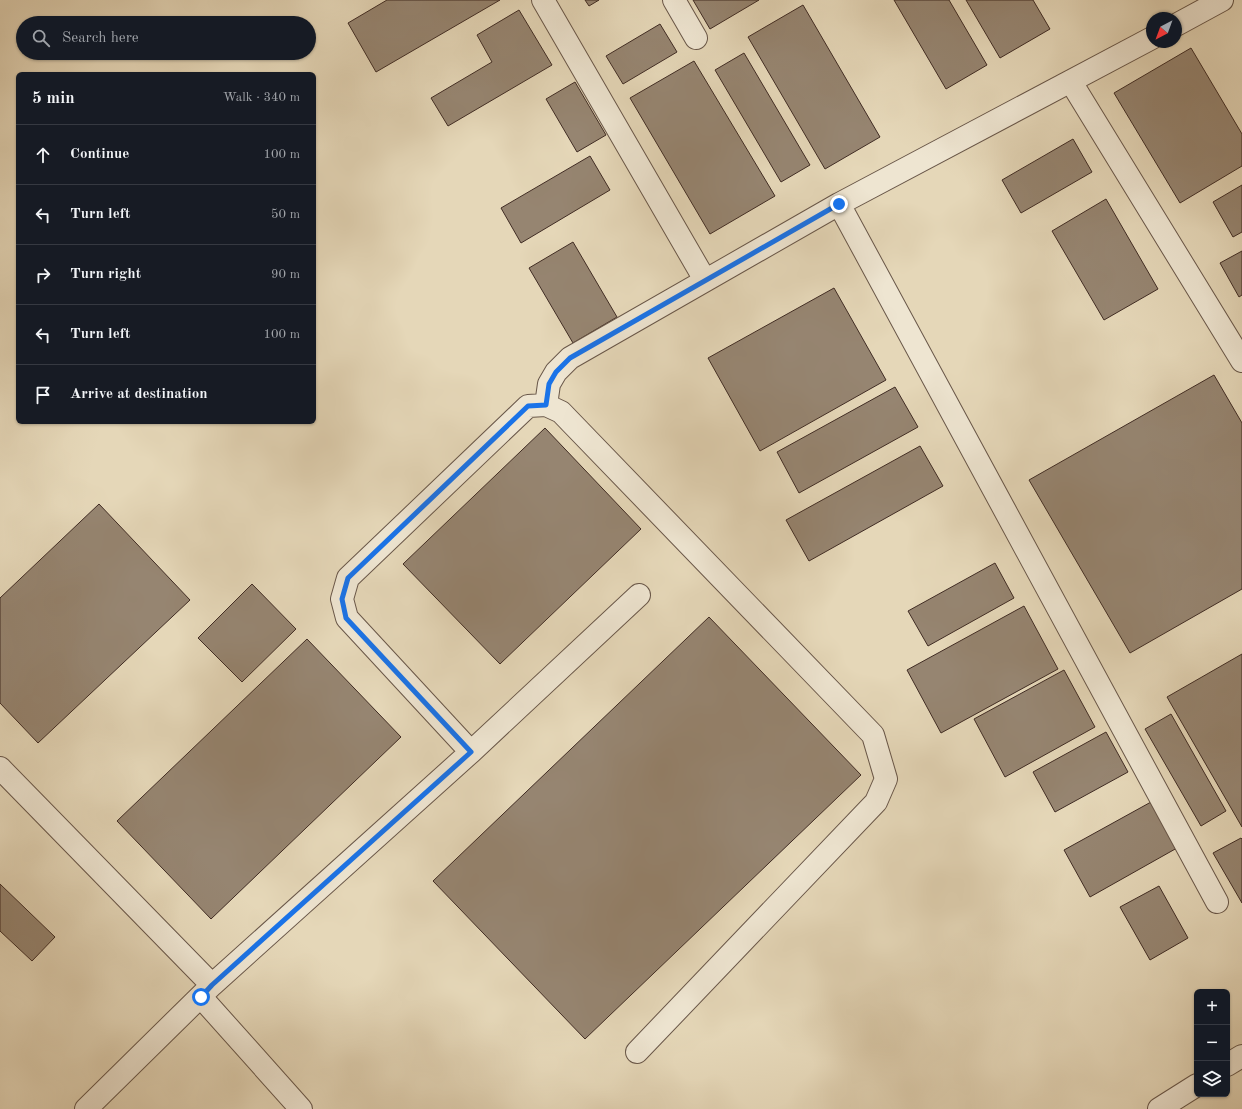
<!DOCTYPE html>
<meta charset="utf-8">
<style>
body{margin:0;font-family:"Old Standard TT",serif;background:#242831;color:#f1f3f6}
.controls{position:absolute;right:12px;bottom:12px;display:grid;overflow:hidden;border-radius:6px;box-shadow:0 1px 3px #0004}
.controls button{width:36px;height:36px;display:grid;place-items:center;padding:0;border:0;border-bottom:1px solid #363941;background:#171b24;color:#f1f3f6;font:20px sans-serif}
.compass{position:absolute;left:1146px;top:12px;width:36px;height:36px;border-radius:50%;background:#171b24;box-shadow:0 1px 3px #0004;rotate:221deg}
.stop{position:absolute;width:12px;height:12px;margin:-9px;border:3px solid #1a73e8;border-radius:50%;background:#fff}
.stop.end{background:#1a73e8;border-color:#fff;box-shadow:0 1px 4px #0008}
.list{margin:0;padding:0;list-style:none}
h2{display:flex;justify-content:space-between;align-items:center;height:52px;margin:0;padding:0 16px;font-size:17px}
h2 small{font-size:13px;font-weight:400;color:#9ea1a6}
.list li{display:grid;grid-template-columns:26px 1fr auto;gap:12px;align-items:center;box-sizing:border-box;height:60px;padding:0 16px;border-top:1px solid #363941}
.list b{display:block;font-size:15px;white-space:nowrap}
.list em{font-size:13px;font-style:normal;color:#9ea1a6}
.icon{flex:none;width:22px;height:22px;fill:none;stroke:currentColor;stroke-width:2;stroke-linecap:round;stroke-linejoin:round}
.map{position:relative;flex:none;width:1242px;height:1109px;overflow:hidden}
.search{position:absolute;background:#171b24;box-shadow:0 1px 3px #0004;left:16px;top:16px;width:300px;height:44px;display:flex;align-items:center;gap:10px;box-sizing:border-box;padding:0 14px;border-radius:22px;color:#9ea1a6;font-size:15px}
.panel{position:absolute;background:#171b24;box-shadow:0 1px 3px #0004;left:16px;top:72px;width:300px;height:352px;border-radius:6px}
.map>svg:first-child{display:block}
.building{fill:#968571;stroke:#402c24}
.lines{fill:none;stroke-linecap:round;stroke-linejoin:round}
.minor-casing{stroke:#695749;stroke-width:24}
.minor{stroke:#eee5d1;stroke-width:22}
.route{stroke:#1a73e8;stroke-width:5}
</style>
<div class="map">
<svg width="1242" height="1109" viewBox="0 0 1242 1109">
<rect width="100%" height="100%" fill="#e5d7b8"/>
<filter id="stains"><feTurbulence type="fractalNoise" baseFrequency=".005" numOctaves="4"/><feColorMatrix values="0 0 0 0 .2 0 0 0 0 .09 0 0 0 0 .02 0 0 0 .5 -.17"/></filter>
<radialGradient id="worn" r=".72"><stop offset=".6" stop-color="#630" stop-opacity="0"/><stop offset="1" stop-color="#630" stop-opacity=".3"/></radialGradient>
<path class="building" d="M387 0H500L376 72 348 23Z
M585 0H599L589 6Z
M693 0H759L710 29Z
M894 0H949L987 65 946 89Z
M966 0H1033L1050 29 1000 58Z
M803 5 880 137 825 169 748 37Z
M519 10 552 65 448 126 431 98 492 62 477 35Z
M660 24 677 52 623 84 606 56Z
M1191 48 1242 134V166L1180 203 1114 93Z
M744 53 810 165 781 182 715 70Z
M694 61 775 196 710 234 630 98Z
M575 82 606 135 577 152 546 99Z
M1073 139 1092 172 1021 213 1002 180Z
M590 156 610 190 521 243 501 208Z
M1242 185V232L1233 237 1213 202Z
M1106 199 1158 289 1104 320 1052 231Z
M573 242 617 317 573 343 529 268Z
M1242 251V295L1239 297 1220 263Z
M834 288 886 380 760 451 708 358Z
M1214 375 1242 423V589L1130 653 1029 480Z
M895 387 918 427 799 493 777 452Z
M545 428 641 529 500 664 403 564Z
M920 446 943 486 809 561 786 520Z
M99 504 190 600 38 743 0 703V598Z
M995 563 1014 598 928 646 908 611Z
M252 584 296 629 242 682 198 638Z
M1024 606 1058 669 941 733 907 670Z
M709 617 861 775 585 1039 433 881Z
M307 639 401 737 211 919 117 821Z
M1242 654V827L1167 697Z
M1064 670 1095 727 1005 777 974 719Z
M1171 714 1226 811 1201 826 1145 729Z
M1106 732 1128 772 1055 812 1033 772Z
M1151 802 1177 848 1090 897 1064 850Z
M1241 838 1242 839V903L1213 853Z
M0 884 55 937 32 961 0 931Z
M1159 886 1188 938 1150 960 1120 907Z"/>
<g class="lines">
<defs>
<path id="minor" d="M543 0 705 280
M674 0 696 38
M1176 25 1222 0
M1152 38 839 204 1217 902
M1071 82 1242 361
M546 405 549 384 556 372 570 358 839 204
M471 752 347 618 342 599 348 578 528 406 546 405 561 412 873 735 886 779 876 802 637 1052
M0 768 212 985
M201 997 301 1109
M1227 1065 1242 1056
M86 1109 212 985 471 752 639 595
M1159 1109 1197 1085"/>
</defs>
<use href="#minor" class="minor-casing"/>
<use href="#minor" class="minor"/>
</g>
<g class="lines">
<path class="route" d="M201 997 212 985 471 752 346 618 342 599 348 578 528 406 546 405 549 384 556 372 570 358 839 204"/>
</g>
<rect width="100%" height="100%" filter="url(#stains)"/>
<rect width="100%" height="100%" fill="url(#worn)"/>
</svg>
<div class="controls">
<button>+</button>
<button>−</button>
<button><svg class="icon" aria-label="layers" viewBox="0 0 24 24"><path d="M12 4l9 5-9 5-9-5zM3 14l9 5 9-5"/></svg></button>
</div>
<svg class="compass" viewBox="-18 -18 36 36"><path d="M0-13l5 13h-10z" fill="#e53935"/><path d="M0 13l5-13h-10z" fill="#9ea1a6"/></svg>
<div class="stop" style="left:201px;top:997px"></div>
<div class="stop end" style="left:839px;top:204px"></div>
<div class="search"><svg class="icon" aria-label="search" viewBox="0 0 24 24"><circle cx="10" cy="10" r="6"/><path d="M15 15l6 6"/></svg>Search here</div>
<section class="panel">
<h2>5 min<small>Walk · 340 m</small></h2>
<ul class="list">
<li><svg class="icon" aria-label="ahead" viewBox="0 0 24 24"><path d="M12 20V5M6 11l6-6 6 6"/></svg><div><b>Continue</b></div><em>100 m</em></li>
<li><svg class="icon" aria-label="left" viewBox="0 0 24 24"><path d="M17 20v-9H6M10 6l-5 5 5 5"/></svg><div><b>Turn left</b></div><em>50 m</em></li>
<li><svg class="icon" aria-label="right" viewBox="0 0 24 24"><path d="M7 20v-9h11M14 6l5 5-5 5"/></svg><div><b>Turn right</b></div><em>90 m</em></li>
<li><svg class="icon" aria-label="left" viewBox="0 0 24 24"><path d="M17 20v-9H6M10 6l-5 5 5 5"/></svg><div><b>Turn left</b></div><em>100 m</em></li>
<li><svg class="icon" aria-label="arrive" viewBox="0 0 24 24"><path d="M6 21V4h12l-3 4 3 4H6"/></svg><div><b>Arrive at destination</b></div></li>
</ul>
</section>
</div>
